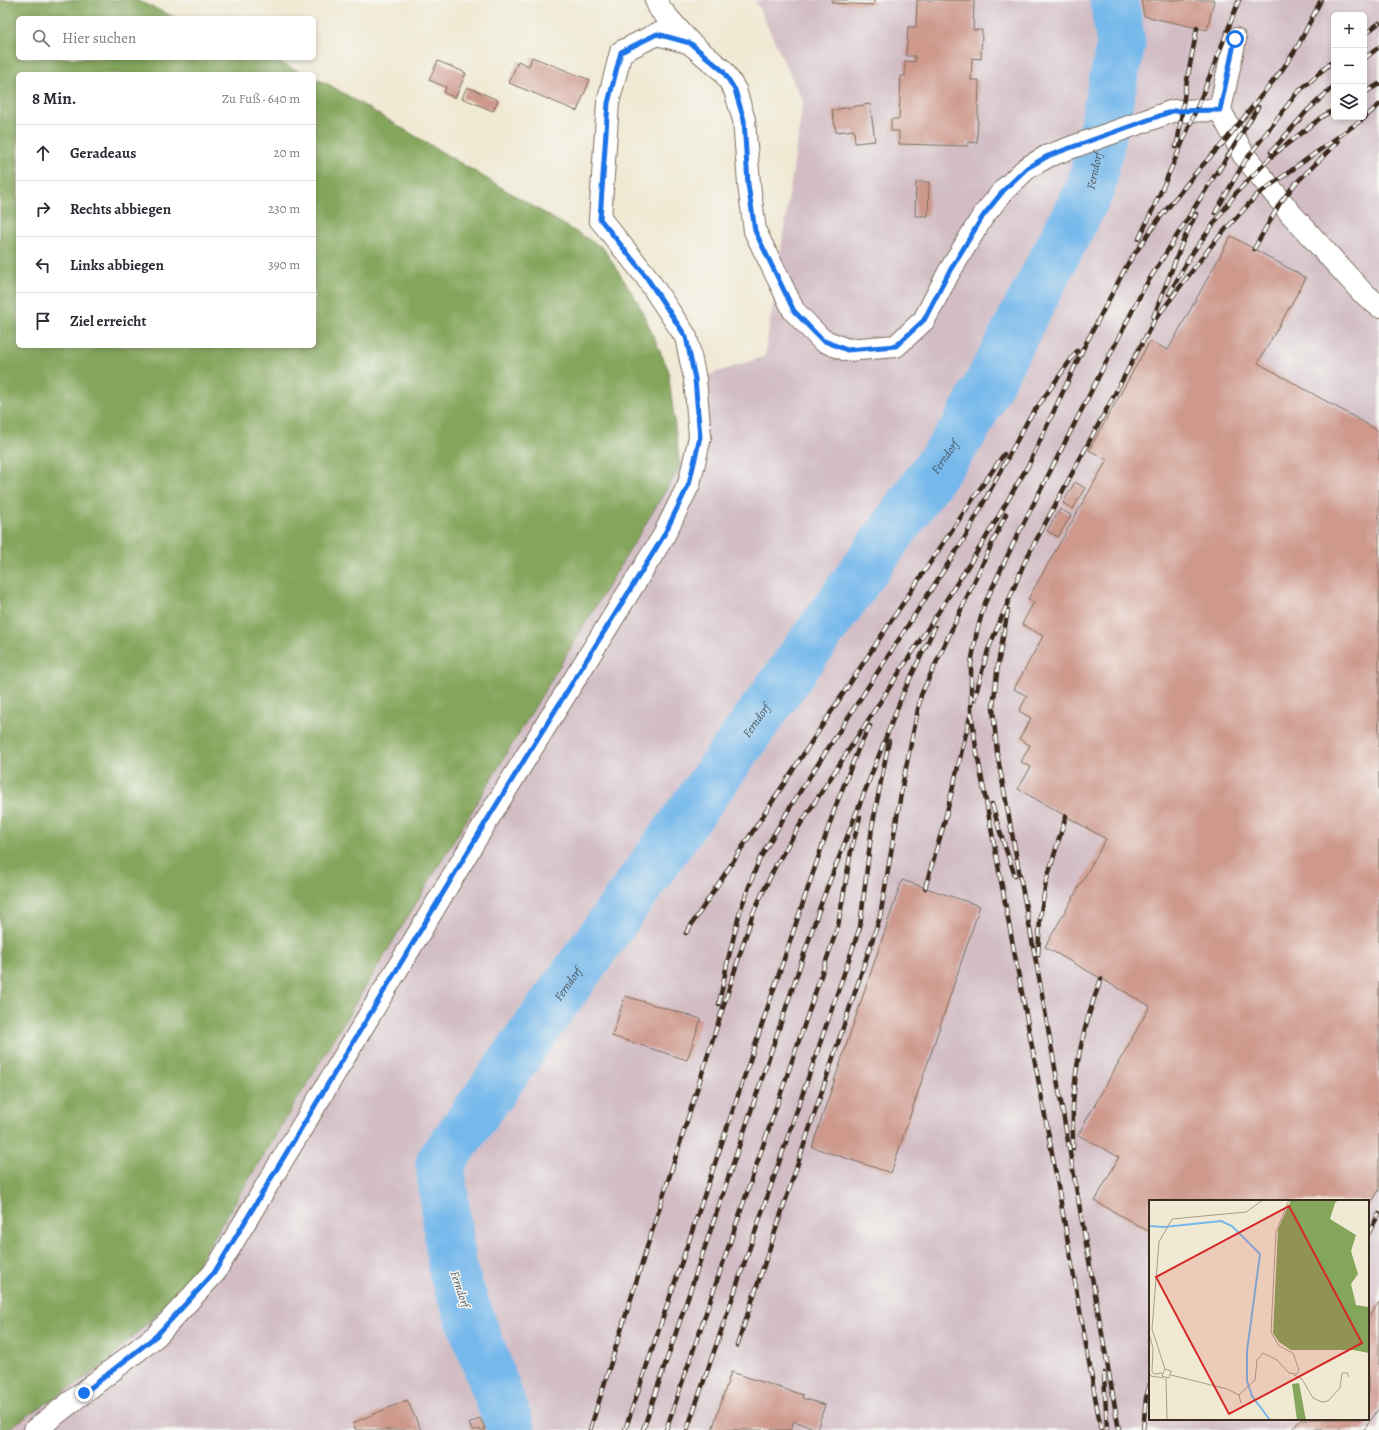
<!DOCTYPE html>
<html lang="de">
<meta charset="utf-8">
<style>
body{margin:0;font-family:Alegreya,serif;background:#f2f2f3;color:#2b2b33}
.controls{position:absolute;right:12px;top:12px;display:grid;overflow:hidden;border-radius:6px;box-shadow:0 2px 6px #0003}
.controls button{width:36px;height:36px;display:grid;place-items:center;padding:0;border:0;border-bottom:1px solid #e1e1e2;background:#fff;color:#2b2b33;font:20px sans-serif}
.stop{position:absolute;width:12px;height:12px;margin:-9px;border:3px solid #1a73e8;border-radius:50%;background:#fff}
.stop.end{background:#1a73e8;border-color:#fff;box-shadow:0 1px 4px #0008}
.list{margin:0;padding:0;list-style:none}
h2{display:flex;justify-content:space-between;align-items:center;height:52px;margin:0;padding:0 16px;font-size:17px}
h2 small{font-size:13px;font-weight:400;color:#7c7c81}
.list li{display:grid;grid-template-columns:26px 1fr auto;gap:12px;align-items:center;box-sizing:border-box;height:56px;padding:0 16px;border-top:1px solid #e1e1e2}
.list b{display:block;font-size:15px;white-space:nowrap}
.list em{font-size:13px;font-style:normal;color:#7c7c81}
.icon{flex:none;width:22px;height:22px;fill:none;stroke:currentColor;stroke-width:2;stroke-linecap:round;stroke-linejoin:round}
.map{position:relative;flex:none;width:1379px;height:1430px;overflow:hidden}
.search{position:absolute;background:#fff;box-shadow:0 2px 6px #0003;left:16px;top:16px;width:300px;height:44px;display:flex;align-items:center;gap:10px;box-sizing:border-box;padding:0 14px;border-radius:6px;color:#7c7c81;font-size:15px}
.panel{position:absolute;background:#fff;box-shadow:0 2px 6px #0003;left:16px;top:72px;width:300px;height:276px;border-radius:6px}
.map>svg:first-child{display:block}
.industrial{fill:#d2bdc5;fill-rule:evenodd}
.forest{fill:#84a65b;stroke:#60683c}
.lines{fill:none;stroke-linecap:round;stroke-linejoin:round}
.river{stroke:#75b8eb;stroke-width:49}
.building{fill:#ce998c}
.minor-casing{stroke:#7a6d5d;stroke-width:24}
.minor{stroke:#fff;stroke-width:22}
.rail-casing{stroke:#3b2a1e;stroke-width:4.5}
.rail{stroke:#f6f6f2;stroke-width:3;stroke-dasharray:9;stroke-linecap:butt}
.route{stroke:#1a73e8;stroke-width:5}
.labels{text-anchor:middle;stroke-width:3;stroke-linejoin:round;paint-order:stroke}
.water-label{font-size:12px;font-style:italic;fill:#4c555c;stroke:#f6f6f2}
.inset-river{fill:none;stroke:#75b8eb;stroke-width:2}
.inset-road{fill:none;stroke:#a89d8b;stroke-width:1}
.view{fill:#d62828;fill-opacity:0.15;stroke:#d62828;stroke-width:2}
.inset-edge{fill:none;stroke:#3b2a1e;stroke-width:2}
</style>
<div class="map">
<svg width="1379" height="1430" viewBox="0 0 1379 1430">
<rect width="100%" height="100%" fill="#f6f6f2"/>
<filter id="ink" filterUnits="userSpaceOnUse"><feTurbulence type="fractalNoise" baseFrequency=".025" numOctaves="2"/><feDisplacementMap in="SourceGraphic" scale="8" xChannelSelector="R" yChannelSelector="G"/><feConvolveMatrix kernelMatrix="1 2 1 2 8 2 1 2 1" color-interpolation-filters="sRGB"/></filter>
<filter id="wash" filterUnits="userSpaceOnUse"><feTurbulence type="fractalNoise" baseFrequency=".012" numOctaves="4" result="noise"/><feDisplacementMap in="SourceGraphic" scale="16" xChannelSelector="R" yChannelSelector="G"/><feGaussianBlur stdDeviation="0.9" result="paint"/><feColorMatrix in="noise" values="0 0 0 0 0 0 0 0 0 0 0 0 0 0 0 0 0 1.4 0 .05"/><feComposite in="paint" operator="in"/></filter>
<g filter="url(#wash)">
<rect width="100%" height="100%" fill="#f0e9d3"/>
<path class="industrial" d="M755 0H1379V1430H6L36 1410 183 1290 680 467 706 376 765 356 803 102ZM1334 15H1364V117H1334ZM1150 1201H1368V1419H1150Z"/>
<path class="forest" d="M0 0H136L177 18H18V58H269L305 74H18V346H314V78L328 84 603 248 638 302 668 369 680 467 182 1290 100 1368 6 1430H0Z"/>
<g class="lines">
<path class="river" id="s1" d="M511 1430 453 1272 440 1163 965 429 1091 187 1121 44 1114 0"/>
</g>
<g id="blocks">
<path class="building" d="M832 0H874V5L832 3Z
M917 0H974L973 30H982L981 59 972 58 971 80H979L977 143 968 142V146L899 144V131H891V119H899L901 76H905V61L915 62V56H906L908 27H916Z
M1141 0H1214L1207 30 1144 16Z
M532 57 590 80 577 111 509 83 518 61 529 66Z
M438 61 466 73 455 98 444 93 446 87 429 80Z
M467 87 498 100 493 111 462 98Z
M870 104 875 141 855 143 854 130 836 132 832 110Z
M916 182H929L928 216H915Z
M1231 236 1306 278 1258 363 1379 431V1190L1368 1209V1201H1150V1232L1095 1201 1119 1157 1078 1135 1150 1006 1045 947 1106 839 1018 789 1031 767 1021 762 1030 745 1019 739 1031 718 1019 711 1027 696 1014 689 1043 636 1022 624 1034 602 1028 599 1107 460 1089 450 1150 341 1168 350Z
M1075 482 1085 488 1073 509 1063 503Z
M1060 509 1071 515 1058 537 1047 531Z
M902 880 980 906 891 1173 812 1147Z
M625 996 701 1019 687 1060 612 1036Z
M1379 1302V1408L1364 1430H1293L1300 1419H1368V1318Z
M731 1372 803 1395 802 1398 825 1405 817 1429 794 1421 791 1430H712Z
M407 1400 421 1430H356L353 1423Z
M480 1418 486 1430H472L469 1424Z"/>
</g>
</g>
<g filter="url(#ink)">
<use href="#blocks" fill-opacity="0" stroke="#7a6d5d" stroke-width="1"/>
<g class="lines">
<defs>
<path id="minor" d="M656 0 660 9 690 43
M1235 39 1220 110 1243 154 1292 215 1362 292 1379 306
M35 1430 156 1336 214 1273 487 820 663 537 689 484 700 437 695 379 686 337 645 275 600 219 608 103 621 52 657 34 690 43 723 71 735 90 744 120 749 184 755 231 794 311 822 340 847 350 896 346 924 320 948 274 983 216 1004 190 1027 168 1048 156 1067 149 1173 111 1220 110"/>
</defs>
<use href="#minor" class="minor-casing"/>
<use href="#minor" class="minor"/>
<defs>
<path id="rail" d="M1364 35 1379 23
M1364 59 1379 47
M1364 93 1379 84
M1176 147 1178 139 1185 91 1197 28
M1271 152 1307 111 1334 86
M1218 172 1258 107
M1215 213 1245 161 1296 94 1334 60
M1139 239C1176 161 1209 81 1239 0
M1254 249 1280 203 1295 184 1338 142
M1169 294 1191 255 1236 193 1272 156 1323 116 1334 110
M1153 318 1183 241 1196 214
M1008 610 998 664 993 708 997 753 1040 983 1119 1430
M974 700 988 650 1025 561 1154 321 1215 241 1257 195 1363 119 1379 105
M992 804 1000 832 1015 876
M925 888 944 824 970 717
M686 933C792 773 895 611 1004 454
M1038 955 1040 918 1046 882 1066 816
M719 1004 727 964 740 911 759 860 792 804 964 539 1028 420 1077 351
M1073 1148C1073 1129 1072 1110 1074 1092 1077 1053 1087 1016 1101 979
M1368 1234 1379 1214
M737 1346 880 917 903 782 921 695 1006 514
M1104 1373 1107 1430
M590 1430 647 1247 753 913 776 865 798 828 934 619 984 541 1029 464 1084 347 1127 265 1158 220 1199 169 1225 141 1282 70 1298 46 1321 0
M625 1430 836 805 859 747 870 726
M643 1430 822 901 904 691 935 627
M666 1430 838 926 851 851 860 817
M687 1430 860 927 872 827 889 741
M1101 1430 1055 1169 976 748 971 711V664L977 631 985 603 1014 542 1144 288 1220 167
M1143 1430 1146 1398 1150 1384"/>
</defs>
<use href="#rail" class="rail-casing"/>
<use href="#rail" class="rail"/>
</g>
</g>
<g class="lines" filter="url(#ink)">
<path class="route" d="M84 1393 156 1336 214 1273 487 820 663 537 689 484 700 437 695 379 686 337 645 275 600 219 608 103 621 52 657 34 690 43 723 71 735 90 744 120 748 184 755 231 794 311 822 340 847 350 896 346 924 320 948 274 983 216 1004 190 1027 168 1048 156 1067 149 1173 111 1220 110 1235 39"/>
</g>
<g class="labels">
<g class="water-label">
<text dy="4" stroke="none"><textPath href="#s1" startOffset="1470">Ferndorf</textPath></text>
<text dy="4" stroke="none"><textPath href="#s1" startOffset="1146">Ferndorf</textPath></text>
<text dy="4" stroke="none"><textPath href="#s1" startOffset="822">Ferndorf</textPath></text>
<text dy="4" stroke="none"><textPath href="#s1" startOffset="498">Ferndorf</textPath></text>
<text transform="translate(460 1289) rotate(72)" y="4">Ferndorf</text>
</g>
</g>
<g transform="translate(1149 1200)">
<rect width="220" height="220" fill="#f0e9d3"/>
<path d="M142 0H189L186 3 181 19 207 35 202 51 209 74 202 84 207 105 220 107V153L204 150H142L130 142 124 133 129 29ZM150 183 157 220H148L143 184Z" fill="#84a65b"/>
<path class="inset-river" d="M0 26 15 27 72 21 83 26 111 54 98 151V181L103 196 121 220"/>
<path class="inset-road" d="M0 134 4 148 3 172 6 174 13 173M16 169 13 176 20 178 22 171 16 169 3 129 10 42 23 19 97 12 114 0M0 173 2 176 15 178M22 175 78 189 90 195 92 203M145 175 153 179 164 198 173 202 179 201 191 188 193 173H198L200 177M17 178 18 220M90 195 106 180 108 160 114 153 128 160 140 173 148 174 150 170 144 153 130 146 122 132 127 32 140 0"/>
<path class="view" d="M140 6 213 143 80 214 7 77Z"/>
<rect width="220" height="220" class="inset-edge"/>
</g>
</svg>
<div class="controls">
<button>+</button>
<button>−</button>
<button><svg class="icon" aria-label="layers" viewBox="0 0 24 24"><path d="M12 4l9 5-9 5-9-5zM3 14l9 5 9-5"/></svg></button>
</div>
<div class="stop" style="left:1235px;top:39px"></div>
<div class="stop end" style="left:84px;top:1393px"></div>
<div class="search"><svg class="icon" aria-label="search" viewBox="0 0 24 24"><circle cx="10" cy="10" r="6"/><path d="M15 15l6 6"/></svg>Hier suchen</div>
<section class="panel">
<h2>8 Min.<small>Zu Fuß · 640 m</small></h2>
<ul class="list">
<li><svg class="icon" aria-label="ahead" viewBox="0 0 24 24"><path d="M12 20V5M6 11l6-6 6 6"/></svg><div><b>Geradeaus</b></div><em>20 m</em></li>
<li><svg class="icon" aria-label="right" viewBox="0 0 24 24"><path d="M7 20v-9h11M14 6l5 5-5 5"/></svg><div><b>Rechts abbiegen</b></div><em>230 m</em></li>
<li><svg class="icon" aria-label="left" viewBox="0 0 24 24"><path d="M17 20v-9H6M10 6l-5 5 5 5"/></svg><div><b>Links abbiegen</b></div><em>390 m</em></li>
<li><svg class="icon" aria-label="arrive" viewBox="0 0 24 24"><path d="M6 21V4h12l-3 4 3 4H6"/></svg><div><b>Ziel erreicht</b></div></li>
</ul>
</section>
</div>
